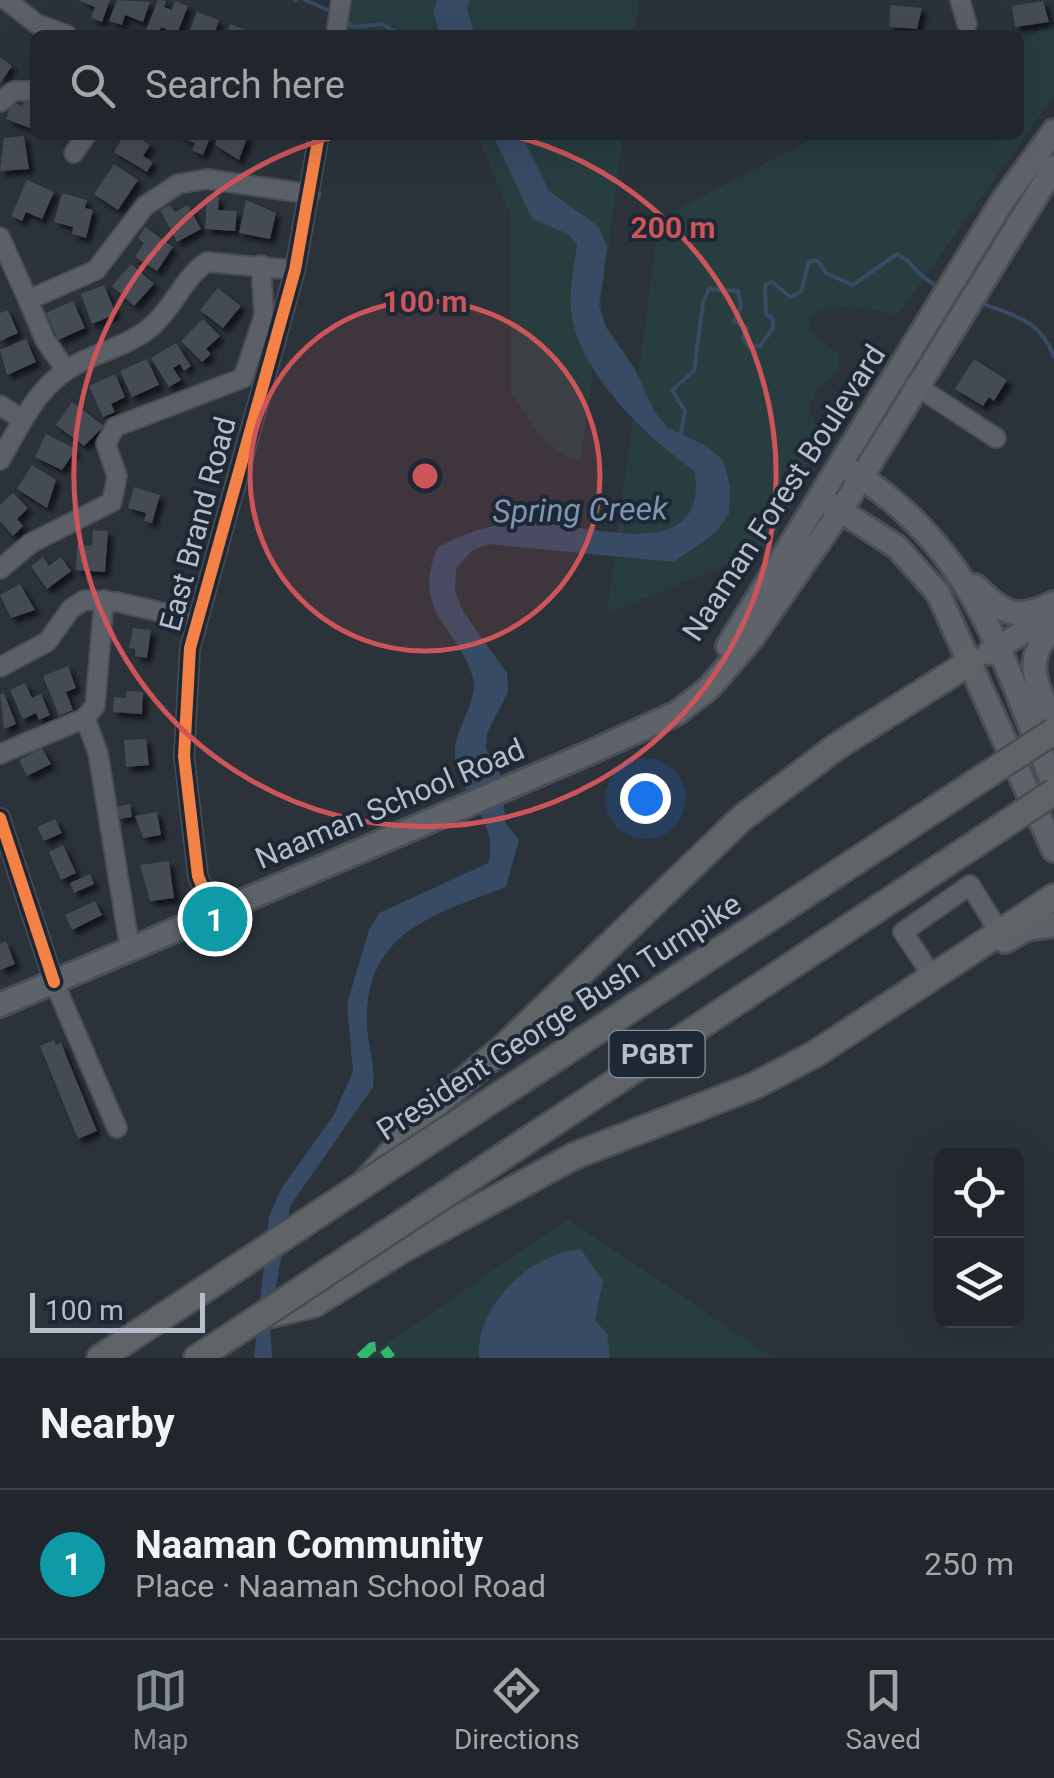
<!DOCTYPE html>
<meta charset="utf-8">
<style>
body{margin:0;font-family:Roboto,sans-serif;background:#282e34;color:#f1f3f6}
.controls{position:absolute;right:30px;bottom:30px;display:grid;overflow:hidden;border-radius:15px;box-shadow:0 10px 40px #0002}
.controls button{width:90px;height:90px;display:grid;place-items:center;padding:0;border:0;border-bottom:2px solid #3d4348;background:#20262c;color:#f1f3f6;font:50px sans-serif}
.scale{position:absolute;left:30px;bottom:25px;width:175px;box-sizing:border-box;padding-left:10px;border:5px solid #b6becb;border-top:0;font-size:28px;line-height:35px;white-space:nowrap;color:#b6becb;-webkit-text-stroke:8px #1e2835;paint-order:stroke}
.you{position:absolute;left:645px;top:798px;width:35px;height:35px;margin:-25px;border:8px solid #fff;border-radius:50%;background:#1a73e8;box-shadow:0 0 0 15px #1a73e833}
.badge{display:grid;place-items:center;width:65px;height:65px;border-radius:50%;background:#858d98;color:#fff;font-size:32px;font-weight:700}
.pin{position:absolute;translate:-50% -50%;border:5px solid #fff;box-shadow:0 2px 10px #0006}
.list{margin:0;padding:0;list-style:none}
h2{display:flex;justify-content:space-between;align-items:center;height:130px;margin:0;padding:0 40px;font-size:42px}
h2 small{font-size:32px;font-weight:400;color:#a2a5a9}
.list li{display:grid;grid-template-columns:65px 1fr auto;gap:30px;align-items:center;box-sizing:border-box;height:150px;padding:0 40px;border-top:2px solid #3d4348}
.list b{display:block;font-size:38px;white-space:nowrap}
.list p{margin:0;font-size:32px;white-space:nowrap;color:#a2a5a9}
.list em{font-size:32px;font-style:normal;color:#a2a5a9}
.icon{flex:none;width:55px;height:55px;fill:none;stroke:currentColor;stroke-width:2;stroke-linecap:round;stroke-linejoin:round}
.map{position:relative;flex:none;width:1054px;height:1358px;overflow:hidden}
.search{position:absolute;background:#20262c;box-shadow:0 10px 40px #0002;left:30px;right:30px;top:30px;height:110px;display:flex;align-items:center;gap:25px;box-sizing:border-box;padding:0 35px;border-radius:15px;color:#a2a5a9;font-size:38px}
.sheet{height:280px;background:#20262c}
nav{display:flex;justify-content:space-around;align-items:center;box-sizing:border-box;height:140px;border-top:2px solid #3d4348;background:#20262c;font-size:28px;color:#a2a5a9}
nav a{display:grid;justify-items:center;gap:5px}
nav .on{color:#858d98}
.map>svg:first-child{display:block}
.green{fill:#283d40}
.water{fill:#374b64}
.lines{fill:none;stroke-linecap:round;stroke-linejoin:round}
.stream{stroke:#374b64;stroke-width:4}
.building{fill:#454b52;filter:url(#shadow)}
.minor-casing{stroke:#494e55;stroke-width:22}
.major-casing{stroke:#494e57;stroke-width:28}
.highway-casing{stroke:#484e55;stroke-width:30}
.minor{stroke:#5b6068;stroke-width:18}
.major{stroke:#5e6369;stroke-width:22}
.highway{stroke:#606467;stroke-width:25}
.highway-bridge-casing{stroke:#484e55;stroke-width:30;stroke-linecap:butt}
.highway-bridge{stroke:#606467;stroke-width:25}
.quiet{stroke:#33b770;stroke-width:10;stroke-dasharray:20 10;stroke-linecap:butt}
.cycleway-casing{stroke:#1e2835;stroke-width:19}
.cycleway{stroke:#f48246;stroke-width:12}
.ring{fill:none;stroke:#cc5559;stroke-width:5}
.labels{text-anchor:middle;stroke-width:8;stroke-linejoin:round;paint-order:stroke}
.shield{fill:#1e2835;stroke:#88919e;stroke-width:2.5}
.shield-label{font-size:28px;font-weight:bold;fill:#b6becb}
.street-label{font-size:30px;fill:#b6becb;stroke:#1e2835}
.water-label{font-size:32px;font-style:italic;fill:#7c95b2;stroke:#1e2835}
.centre{fill:#cc5559;stroke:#1e2835;stroke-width:5}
.ring-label{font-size:30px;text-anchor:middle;font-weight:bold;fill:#cc5559;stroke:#1e2835;stroke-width:8;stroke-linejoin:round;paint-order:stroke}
</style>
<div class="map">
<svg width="1054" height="1358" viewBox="0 0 1054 1358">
<defs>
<filter id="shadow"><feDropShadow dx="5" dy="5" stdDeviation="2.5" flood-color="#0009"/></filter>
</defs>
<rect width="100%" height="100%" fill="#2b323a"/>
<path class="green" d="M351 0H639L635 35H345Z
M1054 24V96L898 314C872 311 830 298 809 318L811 332 839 355V372L817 389 809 408 820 436 781 527 763 550 607 613 659 219 819 135H1019V40Z
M477 135H623L581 461 563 455 539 436 511 392V217Z
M568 1219 773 1358H366Z"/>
<path class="water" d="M437 0H470L467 10 475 35H440L433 12Z
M493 135H522L549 191 599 227 607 247 599 305 606 327 635 369 654 411 668 428 706 446 723 460 730 486 729 514 715 533 674 562 488 544 473 550 456 568 455 592 464 613 507 673 508 692 487 733 486 749 500 773 506 824 519 840 506 887C434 915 364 931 367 1026 368 1047 376 1066 373 1087L290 1206 270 1322 272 1358H254L269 1217 281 1189 333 1116 353 1072 347 1004 369 930 379 913 488 863C502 819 451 792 455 749 457 725 480 699 472 675 455 623 412 614 437 548 466 533 492 523 525 522 581 520 708 572 695 471 649 440 585 378 573 322 567 295 574 271 577 244L568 234 532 219Z
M581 1249 603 1281 595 1320 607 1334 610 1358H479C476 1305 531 1253 581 1249Z"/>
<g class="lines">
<path class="stream" d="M295 0H296
M305 0 330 11
M348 23 353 27 382 24 402 35
M978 302C1013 316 1040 318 1054 357
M680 439 685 411 672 390 694 371 703 303 709 289 738 291 741 307 734 321 747 328 743 338 749 347 760 346 773 328V319L766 314 765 285 772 282 790 297 801 292 809 261H818L826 273 853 285 897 254C915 262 916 278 941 287"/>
</g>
<path class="building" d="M78 0H110L102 22 91 18 95 7Z
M117 0 150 2 143 22 125 15 122 25 109 21Z
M158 0 166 1 164 7 172 10 175 1 188 6 177 34 161 27 158 35 145 33Z
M1043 1 1049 22 1015 27 1012 6Z
M891 5 922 8 917 29 889 27Z
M197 12 219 20 214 35H188Z
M230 24 259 35H226Z
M0 57 12 66 0 83Z
M26 96 35 99V130L6 119 12 102 22 106Z
M124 135H134L150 145 143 156 153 162 147 172 114 152Z
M176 135H211L203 155 192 150 195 143Z
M219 135H248L239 160 215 145Z
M24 136 29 169 0 171 4 138Z
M114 164 138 180 118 210 94 194Z
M27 180 54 192 42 219 26 212 22 221 11 216Z
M62 193 87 200 85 208 93 210 86 238 72 234 73 227 54 222Z
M207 196 219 197 218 210 237 211 235 231 205 229Z
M246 200 276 213 270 239 239 233Z
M170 205 175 212 188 205 201 229 177 242 160 210Z
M145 227 173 247 157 271 135 257 144 243 138 238Z
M131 264 154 284 134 306 112 286Z
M104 285 116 314 92 324 81 294Z
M218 288 241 306 223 328 200 310Z
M73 301 85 328 58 340 46 313Z
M8 310 18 333 0 341V313Z
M203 319 220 336 206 349 211 354 202 362 181 341Z
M26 339 36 362 7 375 0 350Z
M176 343 191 366 184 371 180 364 173 368 181 380 169 387 151 358Z
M147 359 159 385 132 397 120 371Z
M974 359 1007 380 994 401 989 397 983 406 955 389Z
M115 374 125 397 111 404 115 412 103 417 89 386Z
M72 402 104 426 84 446 56 425Z
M46 434 76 449 62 470 35 457Z
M32 465 56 480 47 508 17 489Z
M134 487 160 495 152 523 144 521 146 513 128 508Z
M13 493 28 508 17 519 23 526 13 536 0 521V505Z
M93 530 108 531 105 572 76 570 77 545 92 546Z
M43 557 49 566 61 557 71 571 47 589 31 566Z
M20 584 35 610 11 618 0 595Z
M133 628 151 630 147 658 135 656V649L129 648Z
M68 666 76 688 66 692 73 710 59 716 43 676Z
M25 683 32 698 41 694 50 715 39 720 36 713 23 719 10 690Z
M126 691 143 692 142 714 113 712 114 697 126 698Z
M4 693 16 724 4 729 0 695Z
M146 739 149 765 126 767 124 740Z
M42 748 51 764 27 776 19 760Z
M130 804 132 817 119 819 117 807Z
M157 812 161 835 143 838 135 816Z
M55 819 62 833 44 841 37 827Z
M63 845 76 873 61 880 49 852Z
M169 861 174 898 150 901 140 865Z
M90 874 94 884 74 893 70 883Z
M95 901 102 915 72 930 65 915Z
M6 941 15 964 0 970V944Z
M54 1040 56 1045 61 1043 97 1131 78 1139 40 1046Z"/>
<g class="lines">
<defs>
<path id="minor" d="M6 0 37 24 67 35
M960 0 967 24
M336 35 341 0
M0 102 14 91H35
M74 153 86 135
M0 237 28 300 96 270 145 206 178 184 207 179 310 194
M28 300 45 340 66 370
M915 385 996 438
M0 405 21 419
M0 460C24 420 38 382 83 361 106 350 133 343 152 326 174 307 184 277 207 262L295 270
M0 569 31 543 112 502 117 476 106 444 115 427 243 378 264 316 261 265
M0 667 47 642 71 609 84 600 117 602 195 620
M85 718 98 753 130 949
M0 754 85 718 95 706 104 600
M0 818 54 982 117 1128
M213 913 198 876 184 756 190 648 295 270 319 135
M933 977 903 932 970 885 1000 933"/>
<path id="major" d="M848 469C974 546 1002 657 1054 786
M827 502 897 547 938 593 1054 850
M975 586C1005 614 1015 622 1054 603
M1054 627C1019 662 1039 686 1054 726
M728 646 1004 199 1054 131
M989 653 1051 615
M1005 941 1026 929 1054 925
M0 1005 589 753 677 713 709 688 752 638 841 510 1054 167"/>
<path id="highway" d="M100 1358 364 1184 433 1107 504 1047 742 818 836 747 972 661
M197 1358 260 1317 314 1304 403 1249 574 1156 754 1086 815 1054 1054 897"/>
</defs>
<use href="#minor" class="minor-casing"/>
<use href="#major" class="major-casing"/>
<use href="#highway" class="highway-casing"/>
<use href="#minor" class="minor"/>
<use href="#major" class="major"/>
<use href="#highway" class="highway"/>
<defs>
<path id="highway-bridge" d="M364 1184 1054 731
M260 1317 1054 792"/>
</defs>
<use href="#highway-bridge" class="highway-bridge-casing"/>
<use href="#highway-bridge" class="highway-bridge"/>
<path class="quiet" d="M360 1358 372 1347 382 1346 391 1358"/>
<defs>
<path id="cycleway" d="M0 818 54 982
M213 913 198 876 184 756 190 648 295 270 319 135"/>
</defs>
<use href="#cycleway" class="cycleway-casing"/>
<use href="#cycleway" class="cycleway"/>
</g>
<circle cx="425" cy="476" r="175" fill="#cc5559" fill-opacity=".12"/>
<g class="ring">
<circle cx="425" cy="476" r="175"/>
<path d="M510 135A351 351 0 1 1 340 135"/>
</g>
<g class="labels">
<rect class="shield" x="609.5" y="1031" width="95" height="46" rx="8"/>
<g class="shield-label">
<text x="657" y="1064">PGBT</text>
</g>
<g class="street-label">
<text transform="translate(784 493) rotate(-57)" y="10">Naaman Forest Boulevard</text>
<text transform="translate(198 524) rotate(-75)" y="10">East Brand Road</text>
<text transform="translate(390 804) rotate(-23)" y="10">Naaman School Road</text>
<text transform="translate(559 1017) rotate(-33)" y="10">President George Bush Turnpike</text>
</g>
<g class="water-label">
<text transform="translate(580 510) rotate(-1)" y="11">Spring Creek</text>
</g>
</g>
<circle cx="425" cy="476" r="15" class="centre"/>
<g class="ring-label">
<text x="673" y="238">200 m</text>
<text x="425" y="312">100 m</text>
</g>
</svg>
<div class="controls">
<button><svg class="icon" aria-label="locate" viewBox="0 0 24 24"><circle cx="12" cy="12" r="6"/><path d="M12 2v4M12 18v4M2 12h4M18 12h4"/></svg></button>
<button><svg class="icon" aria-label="layers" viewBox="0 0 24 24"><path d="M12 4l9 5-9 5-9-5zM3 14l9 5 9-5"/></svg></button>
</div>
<div class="scale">100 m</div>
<div class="you"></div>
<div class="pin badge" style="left:215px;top:919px;background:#0f9aa8">1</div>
<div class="search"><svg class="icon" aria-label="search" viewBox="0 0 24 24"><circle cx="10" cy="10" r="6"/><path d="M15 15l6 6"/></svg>Search here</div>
</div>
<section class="sheet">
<h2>Nearby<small></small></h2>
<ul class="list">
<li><span class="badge" style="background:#0f9aa8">1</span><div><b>Naaman Community</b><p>Place · Naaman School Road</p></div><em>250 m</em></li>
</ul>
</section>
<nav>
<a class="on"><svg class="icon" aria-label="map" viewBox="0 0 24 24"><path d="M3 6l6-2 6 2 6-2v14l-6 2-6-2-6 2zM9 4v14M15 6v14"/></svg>Map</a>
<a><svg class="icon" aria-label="directions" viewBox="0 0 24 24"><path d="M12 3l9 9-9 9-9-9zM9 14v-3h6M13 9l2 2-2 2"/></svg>Directions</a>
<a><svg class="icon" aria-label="saved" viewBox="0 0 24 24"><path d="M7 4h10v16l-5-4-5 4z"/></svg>Saved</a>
</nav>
